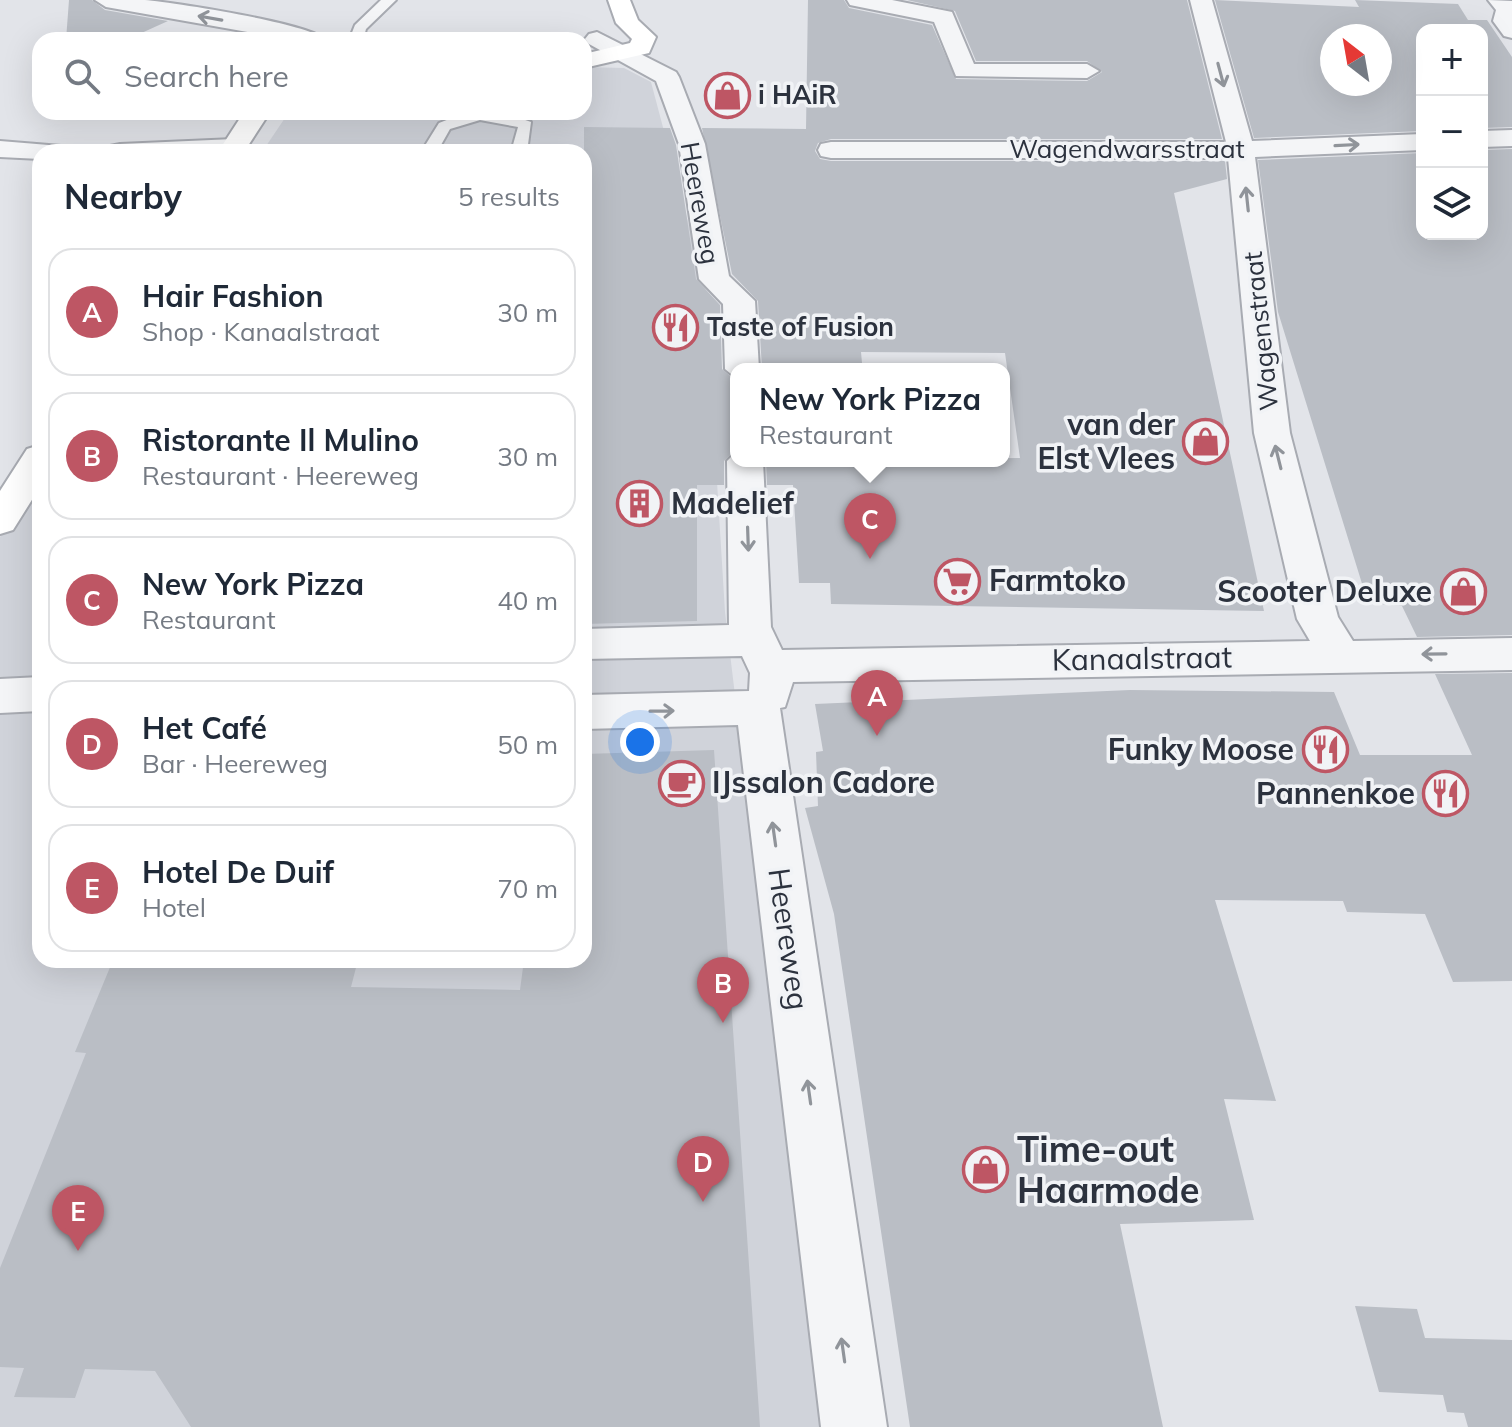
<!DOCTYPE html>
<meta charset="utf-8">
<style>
body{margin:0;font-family:Mulish,sans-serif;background:#f2f2f3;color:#1f2937}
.controls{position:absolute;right:24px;top:24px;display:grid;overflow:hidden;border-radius:16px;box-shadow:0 8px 32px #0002}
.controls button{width:72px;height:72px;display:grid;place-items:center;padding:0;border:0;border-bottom:2px solid #e0e1e3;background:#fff;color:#1f2937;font:40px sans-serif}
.compass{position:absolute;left:1320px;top:24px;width:72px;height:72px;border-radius:50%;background:#fff;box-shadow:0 8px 32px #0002;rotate:329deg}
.you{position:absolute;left:640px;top:742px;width:28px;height:28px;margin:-20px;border:6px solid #fff;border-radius:50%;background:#1a73e8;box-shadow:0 0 0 12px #1a73e833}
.badge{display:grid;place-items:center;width:52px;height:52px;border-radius:50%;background:#be5664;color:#fff;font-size:26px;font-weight:700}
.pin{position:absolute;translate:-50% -66px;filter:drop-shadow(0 2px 4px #0008)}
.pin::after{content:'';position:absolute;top:42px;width:28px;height:24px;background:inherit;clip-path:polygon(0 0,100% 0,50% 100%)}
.popup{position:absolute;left:730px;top:363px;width:280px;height:104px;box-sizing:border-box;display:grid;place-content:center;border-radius:16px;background:#fff;filter:drop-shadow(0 2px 6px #0005);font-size:26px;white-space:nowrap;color:#747a83}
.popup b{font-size:30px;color:#1f2937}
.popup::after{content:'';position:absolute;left:50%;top:100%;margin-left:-16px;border:16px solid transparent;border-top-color:#fff}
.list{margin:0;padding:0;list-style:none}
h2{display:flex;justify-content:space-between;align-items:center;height:104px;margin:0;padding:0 32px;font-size:34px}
h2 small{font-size:26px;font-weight:400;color:#747a83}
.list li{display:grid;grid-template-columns:52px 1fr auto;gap:24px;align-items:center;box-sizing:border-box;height:128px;margin:0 16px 16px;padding:0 16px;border:2px solid #e0e1e3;border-radius:24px}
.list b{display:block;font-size:30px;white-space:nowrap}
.list p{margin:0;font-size:26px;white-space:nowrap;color:#747a83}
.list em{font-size:26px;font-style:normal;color:#747a83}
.icon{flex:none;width:44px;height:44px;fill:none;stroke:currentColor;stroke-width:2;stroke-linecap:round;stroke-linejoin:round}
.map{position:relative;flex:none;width:1512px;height:1427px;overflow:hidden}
.search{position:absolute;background:#fff;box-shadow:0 8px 32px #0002;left:32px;top:32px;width:560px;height:88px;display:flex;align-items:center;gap:20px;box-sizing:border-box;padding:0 28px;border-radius:24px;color:#747a83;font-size:30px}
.panel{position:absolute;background:#fff;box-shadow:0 8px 32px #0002;left:32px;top:144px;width:560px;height:824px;border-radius:24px}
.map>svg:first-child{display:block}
.built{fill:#d0d3da}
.building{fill:#babec5;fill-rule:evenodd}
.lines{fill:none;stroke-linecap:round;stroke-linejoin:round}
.lane-casing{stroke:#a8abb2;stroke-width:4}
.street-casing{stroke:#a8abb2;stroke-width:4}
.secondary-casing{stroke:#a8abb2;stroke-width:4}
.lane{fill:#f4f5f7;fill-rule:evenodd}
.street{fill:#f4f5f7;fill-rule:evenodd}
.secondary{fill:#fff;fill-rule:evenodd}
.oneway{stroke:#90949a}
.labels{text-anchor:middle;stroke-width:7;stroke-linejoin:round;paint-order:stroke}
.far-poi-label{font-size:26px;font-weight:bold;fill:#2c323e;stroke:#f1f3f6;text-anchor:start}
.far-street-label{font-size:26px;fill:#2c323e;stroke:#f1f3f6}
.poi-label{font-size:30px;font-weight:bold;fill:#2c323e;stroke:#f1f3f6;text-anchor:end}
.street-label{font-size:30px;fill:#2c323e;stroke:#f1f3f6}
.near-poi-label{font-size:36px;font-weight:bold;fill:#2c323e;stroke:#f1f3f6;text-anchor:start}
</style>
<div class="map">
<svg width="1512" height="1427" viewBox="0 0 1512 1427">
<rect width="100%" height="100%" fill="#e2e4e9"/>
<path class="built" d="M584 67 624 68 651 82 705 286 725 612 823 1427H0V537L40 478V960H584V152H262L289 112H584Z"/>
<path class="building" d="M69 0H92L105 10 168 21 126 40H66Z
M808 0H844L849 8 932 25 956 79 1087 81 1102 72 1087 61H976L955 11 907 0H1187L1222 139H831L818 143 815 151 820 159 831 161H1225L1227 179 1174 193 1264 611 831 604 830 583H799L793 485H767L766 461 1020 458 1005 353 861 352 862 363H852L853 369H762L758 301 732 274 702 128 806 129Z
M1215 0 1359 7 1355 0 1458 4 1468 20H1487L1512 57V127L1482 128V30H1422V131L1254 138ZM1332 36H1380V84H1332Z
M584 127 670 128 676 145 696 279 720 305 722 369 736 381V449L724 461V485H697V621L584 624Z
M1512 149V635L1417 637 1402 606 1368 603 1278 312 1258 160 1422 153V234H1482V150Z
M1512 673V981L1453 982 1425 914 1347 912 1343 901 1215 900 1276 1101 1224 1099 1254 1220 1120 1224 1163 1427H910L834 914 805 808 818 806 816 752 823 751 815 704 1130 690 1334 692 1360 755H1472L1435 674Z
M714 750 760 1427H191L155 1371 85 1369 75 1398 14 1397 24 1368 0 1367V1268L86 1053 75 1052 113 960H358L351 987 520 990 524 960H584V754Z
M1355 1306 1417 1309 1425 1338 1512 1340V1427H1468L1464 1413 1447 1412 1443 1395 1379 1392Z"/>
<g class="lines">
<defs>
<path id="lane" d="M381 0H396L366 29 363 40H349L355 25Z
M467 112 505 113 531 122 527 152H511L518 127 480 120 450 129 437 152H421L439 123Z"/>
<path id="street" d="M95 0C111 0 128 0 145 0 171 2 314 24 325 40H293L106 7Z
M847 0H892L952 12 974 64H1087L1099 71 1087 78 956 76 934 22 850 5Z
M1190 0H1212L1252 141 1422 134V150L1255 157 1290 433 1338 617 1353 641 1512 638V670L793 682 785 707 780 708 887 1427H821L738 725 584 729V695L749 691 750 673 742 656 584 659V629L729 625 727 461 736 452V461H763L771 627 782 650 1310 641 1297 619 1254 433 1228 158H831L821 156 818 150 821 144 831 142H1226Z
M1488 0 1512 1V38L1504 36 1493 21 1496 10Z
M597 32 676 72 679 77 705 144 729 276 755 301 759 369H736V378L725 369 723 304 699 279 679 144 656 81 589 44 585 39 589 34Z
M1512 130V146L1482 147V131Z
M234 139 243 141 247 147 244 152H107L110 146 120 144Z
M0 141 61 146 64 152H40V159L0 157Z
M40 677V711L0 713V679Z"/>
<path id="secondary" d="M608 0H630L638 20 656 37 649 53 584 68V54L630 43 632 39 616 23Z
M244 112H270L244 152H218Z
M40 445V487L13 530 0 534V491L27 449Z"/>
</defs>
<use href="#lane" class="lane-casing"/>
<use href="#street" class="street-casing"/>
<use href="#secondary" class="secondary-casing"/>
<use href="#lane" class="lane"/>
<use href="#street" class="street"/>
<use href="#secondary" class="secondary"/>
</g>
<defs><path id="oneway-shaft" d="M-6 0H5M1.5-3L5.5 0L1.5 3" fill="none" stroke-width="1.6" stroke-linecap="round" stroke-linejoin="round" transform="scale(2)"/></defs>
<g class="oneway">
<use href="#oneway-shaft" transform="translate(210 18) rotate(-170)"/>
<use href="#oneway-shaft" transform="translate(1221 75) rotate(75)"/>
<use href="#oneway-shaft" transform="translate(1347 145) rotate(-3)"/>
<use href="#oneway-shaft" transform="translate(1247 199) rotate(-96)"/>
<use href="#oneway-shaft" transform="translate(1278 457) rotate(-104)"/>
<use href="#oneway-shaft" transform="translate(748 539) rotate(88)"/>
<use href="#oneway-shaft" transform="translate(1434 654) rotate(179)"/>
<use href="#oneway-shaft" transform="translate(662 711) rotate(-1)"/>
<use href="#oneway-shaft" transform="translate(774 834) rotate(-98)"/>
<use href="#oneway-shaft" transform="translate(809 1092) rotate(-98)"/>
<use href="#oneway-shaft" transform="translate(843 1350) rotate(-98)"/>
</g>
<defs>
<symbol id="shop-ring" viewBox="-11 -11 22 22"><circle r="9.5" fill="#f1f3f6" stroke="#be5664" stroke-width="1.5"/><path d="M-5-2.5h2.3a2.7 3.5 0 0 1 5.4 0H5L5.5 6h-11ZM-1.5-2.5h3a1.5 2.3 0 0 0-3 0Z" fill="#be5664"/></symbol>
<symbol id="restaurant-ring" viewBox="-11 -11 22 22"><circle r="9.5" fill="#f1f3f6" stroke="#be5664" stroke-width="1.5"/><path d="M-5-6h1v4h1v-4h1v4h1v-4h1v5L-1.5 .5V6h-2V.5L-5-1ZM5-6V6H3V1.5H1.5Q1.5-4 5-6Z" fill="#be5664"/></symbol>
<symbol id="building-ring" viewBox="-11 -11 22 22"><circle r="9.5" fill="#f1f3f6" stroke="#be5664" stroke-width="1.5"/><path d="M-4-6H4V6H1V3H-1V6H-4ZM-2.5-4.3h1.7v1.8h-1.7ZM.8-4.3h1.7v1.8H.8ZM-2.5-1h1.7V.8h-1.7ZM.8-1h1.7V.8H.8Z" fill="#be5664"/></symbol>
<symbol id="supermarket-ring" viewBox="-11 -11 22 22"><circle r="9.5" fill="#f1f3f6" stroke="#be5664" stroke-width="1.5"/><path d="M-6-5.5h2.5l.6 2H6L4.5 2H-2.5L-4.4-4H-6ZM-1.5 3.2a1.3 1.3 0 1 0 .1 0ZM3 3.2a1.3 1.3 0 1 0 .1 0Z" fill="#be5664"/></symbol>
<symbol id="cafe-ring" viewBox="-11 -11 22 22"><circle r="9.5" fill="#f1f3f6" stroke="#be5664" stroke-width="1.5"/><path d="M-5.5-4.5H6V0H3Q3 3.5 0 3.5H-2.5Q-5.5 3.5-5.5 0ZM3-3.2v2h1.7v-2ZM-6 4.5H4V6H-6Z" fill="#be5664"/></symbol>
</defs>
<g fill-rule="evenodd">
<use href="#shop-ring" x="702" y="70" width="51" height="51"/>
<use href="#restaurant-ring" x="650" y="302" width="51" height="51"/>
<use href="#shop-ring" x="1180" y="416" width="51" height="51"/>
<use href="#building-ring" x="614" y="478" width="51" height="51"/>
<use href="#supermarket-ring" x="932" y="556" width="51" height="51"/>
<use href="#shop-ring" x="1438" y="566" width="51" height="51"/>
<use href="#restaurant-ring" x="1300" y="724" width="51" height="51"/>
<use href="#cafe-ring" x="656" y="758" width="51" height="51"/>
<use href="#restaurant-ring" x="1420" y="768" width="51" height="51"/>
<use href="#shop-ring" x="960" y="1144" width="51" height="51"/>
</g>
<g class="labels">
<g class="far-poi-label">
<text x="758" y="104">i HAiR</text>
<text x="707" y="336">Taste of Fusion</text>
</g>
<g class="far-street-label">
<text x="1127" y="158">Wagendwarsstraat</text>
<text transform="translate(700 203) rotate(80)" y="9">Heereweg</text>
<text transform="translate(1261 331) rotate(-96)" y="9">Wagenstraat</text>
</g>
<g class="poi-label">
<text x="1175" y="435">van der<tspan x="1175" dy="34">Elst Vlees</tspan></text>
<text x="671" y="514" text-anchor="start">Madelief</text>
<text x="989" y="591" text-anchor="start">Farmtoko</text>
<text x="1432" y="602">Scooter Deluxe</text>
<text x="1294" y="760">Funky Moose</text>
<text x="712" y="793" text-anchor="start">IJssalon Cadore</text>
<text x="1415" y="804">Pannenkoe</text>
</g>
<g class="street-label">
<text transform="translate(1142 659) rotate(-1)" y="10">Kanaalstraat</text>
<text transform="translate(788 939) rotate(82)" y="10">Heereweg</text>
</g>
<g class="near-poi-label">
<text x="1017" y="1162">Time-out<tspan x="1017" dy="41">Haarmode</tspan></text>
</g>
</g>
</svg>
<div class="controls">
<button>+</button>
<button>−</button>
<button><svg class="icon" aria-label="layers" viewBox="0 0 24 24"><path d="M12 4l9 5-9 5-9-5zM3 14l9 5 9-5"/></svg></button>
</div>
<svg class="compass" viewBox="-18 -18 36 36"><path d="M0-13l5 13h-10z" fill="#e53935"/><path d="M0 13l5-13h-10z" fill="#747a83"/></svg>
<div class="you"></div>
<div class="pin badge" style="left:877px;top:736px">A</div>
<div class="pin badge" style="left:723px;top:1023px">B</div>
<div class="pin badge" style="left:870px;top:559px">C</div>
<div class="popup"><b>New York Pizza</b>Restaurant</div>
<div class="pin badge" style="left:703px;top:1202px">D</div>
<div class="pin badge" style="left:78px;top:1251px">E</div>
<div class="search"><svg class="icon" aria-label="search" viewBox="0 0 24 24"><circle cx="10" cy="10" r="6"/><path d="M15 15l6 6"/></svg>Search here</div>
<section class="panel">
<h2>Nearby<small>5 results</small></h2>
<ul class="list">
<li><span class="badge">A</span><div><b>Hair Fashion</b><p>Shop · Kanaalstraat</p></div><em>30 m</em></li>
<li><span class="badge">B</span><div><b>Ristorante Il Mulino</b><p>Restaurant · Heereweg</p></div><em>30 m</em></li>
<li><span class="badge">C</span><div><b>New York Pizza</b><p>Restaurant</p></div><em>40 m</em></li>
<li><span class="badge">D</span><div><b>Het Café</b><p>Bar · Heereweg</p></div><em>50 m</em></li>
<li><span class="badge">E</span><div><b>Hotel De Duif</b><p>Hotel</p></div><em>70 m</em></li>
</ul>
</section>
</div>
